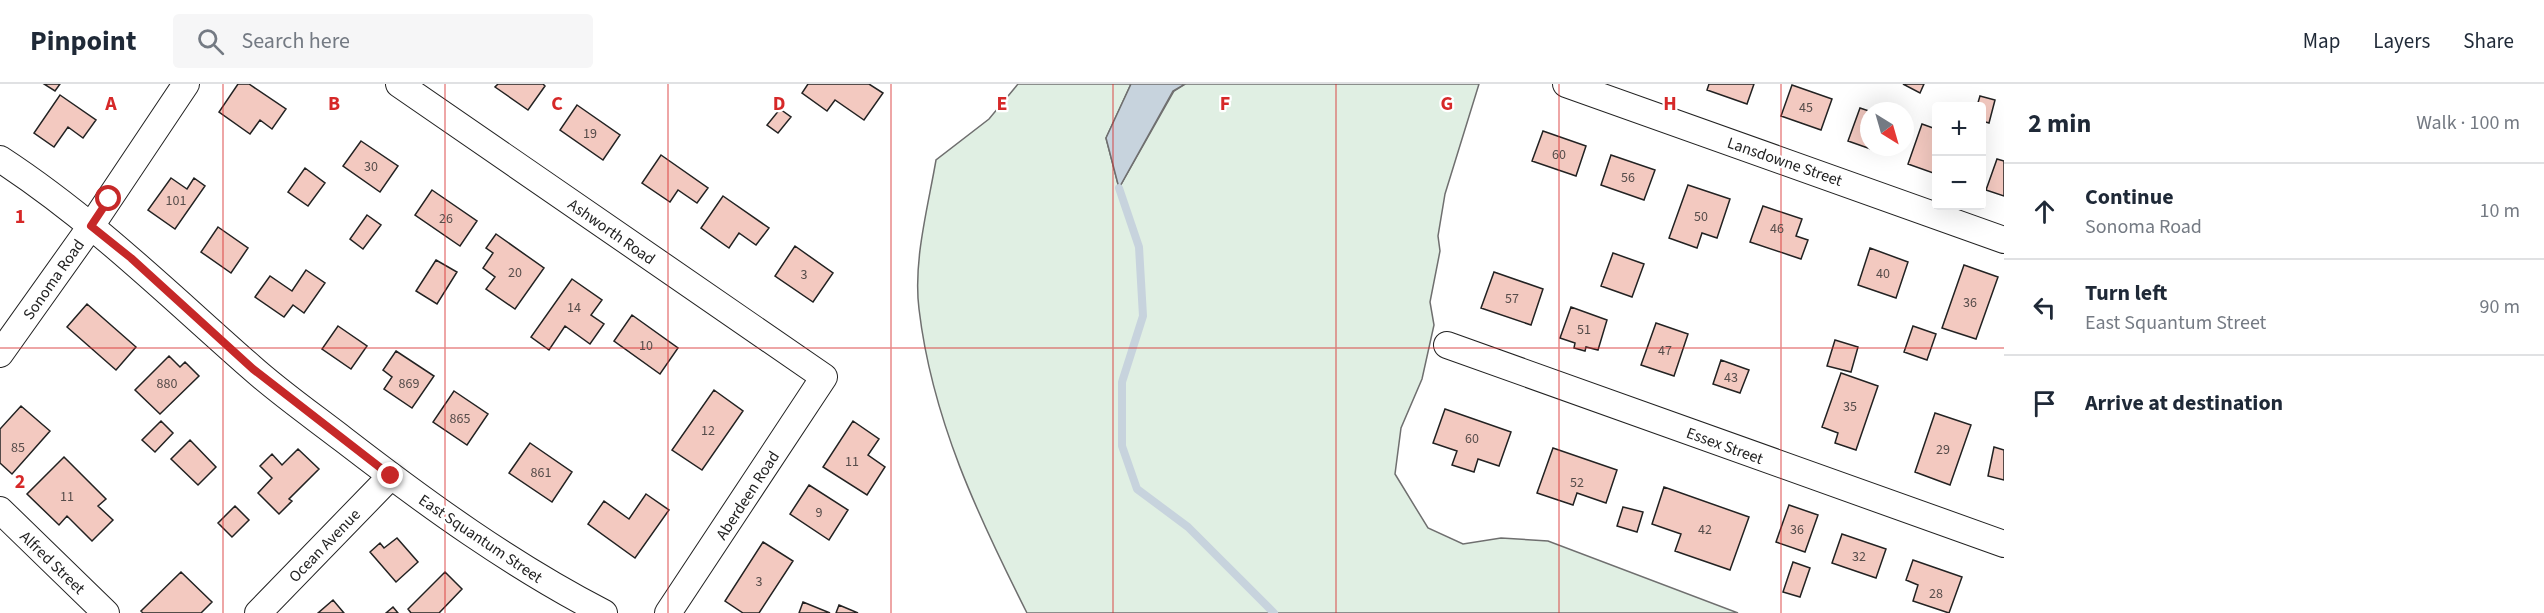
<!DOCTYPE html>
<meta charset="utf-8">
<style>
body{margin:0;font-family:"Source Sans 3",sans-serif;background:#f6f6f7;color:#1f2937}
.controls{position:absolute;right:18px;top:18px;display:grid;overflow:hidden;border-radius:6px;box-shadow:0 6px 24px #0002}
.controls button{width:54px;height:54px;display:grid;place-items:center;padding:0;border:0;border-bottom:2px solid #e0e1e3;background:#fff;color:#1f2937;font:30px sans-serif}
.compass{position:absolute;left:1860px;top:18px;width:54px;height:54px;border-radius:50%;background:#fff;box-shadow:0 6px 24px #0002;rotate:143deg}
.stop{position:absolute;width:18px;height:18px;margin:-14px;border:4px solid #c62828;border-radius:50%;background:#fff}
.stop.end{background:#c62828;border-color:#fff;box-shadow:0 2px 6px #0008}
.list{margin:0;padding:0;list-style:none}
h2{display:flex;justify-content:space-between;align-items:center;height:78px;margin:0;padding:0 24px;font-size:26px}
h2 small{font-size:20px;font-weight:400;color:#747a83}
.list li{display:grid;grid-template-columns:39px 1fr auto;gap:18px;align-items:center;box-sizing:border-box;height:96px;padding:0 24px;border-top:2px solid #e0e1e3}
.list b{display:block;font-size:22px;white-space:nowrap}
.list p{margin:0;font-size:20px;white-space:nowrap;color:#747a83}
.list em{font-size:20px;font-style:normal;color:#747a83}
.icon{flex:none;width:33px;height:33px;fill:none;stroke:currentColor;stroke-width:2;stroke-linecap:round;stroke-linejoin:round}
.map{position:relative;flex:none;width:2004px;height:529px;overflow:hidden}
header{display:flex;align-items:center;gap:36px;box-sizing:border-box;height:84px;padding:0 30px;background:#fff;border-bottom:2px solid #e0e1e3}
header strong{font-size:28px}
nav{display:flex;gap:33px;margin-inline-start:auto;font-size:21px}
.search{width:420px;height:54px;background:#f6f6f7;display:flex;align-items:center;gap:15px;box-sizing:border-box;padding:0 21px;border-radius:6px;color:#747a83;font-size:22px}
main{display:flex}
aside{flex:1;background:#fff}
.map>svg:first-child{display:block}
.green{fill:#e0efe3;stroke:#6f6f6f;stroke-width:1.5}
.water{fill:#c7d3dd;stroke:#6f6f6f;stroke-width:1.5}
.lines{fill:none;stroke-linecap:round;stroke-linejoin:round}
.stream{stroke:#c7d3dd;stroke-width:8}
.building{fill:#f3c9c0;stroke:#222;stroke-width:1.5}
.street-casing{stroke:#222;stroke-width:28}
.street{stroke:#fff;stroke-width:26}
.route{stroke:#c62828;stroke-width:8}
.grid{fill:none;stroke:#d62828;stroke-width:1.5;stroke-opacity:0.55}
.labels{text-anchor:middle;stroke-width:4.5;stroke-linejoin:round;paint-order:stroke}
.number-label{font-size:14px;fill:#564c4a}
.street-label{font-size:16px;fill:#222;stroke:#fff}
.grid-label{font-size:20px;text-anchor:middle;font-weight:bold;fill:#d62828;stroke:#fff;stroke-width:4.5;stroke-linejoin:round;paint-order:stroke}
</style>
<header>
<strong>Pinpoint</strong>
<div class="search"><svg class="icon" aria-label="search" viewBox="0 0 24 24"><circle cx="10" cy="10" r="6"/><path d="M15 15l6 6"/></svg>Search here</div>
<nav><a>Map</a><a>Layers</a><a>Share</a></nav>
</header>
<main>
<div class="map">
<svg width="2004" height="529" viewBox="0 0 2004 529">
<rect width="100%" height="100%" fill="#fff"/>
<path class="green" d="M1018 0H1131L1106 54 1119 104 1174 7 1185 0H1479L1445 110 1438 152 1440 167 1430 218 1434 241 1422 295 1401 344 1395 390 1428 444 1463 460 1501 454 1548 457 1738 529H1027C978 432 932 335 919 225 913 177 928 123 936 76L989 35Z"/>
<path class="water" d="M1131 0H1185L1173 7 1119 104 1106 54Z"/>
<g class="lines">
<path class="stream" d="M1119 104 1139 163 1143 232 1122 298V362L1137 405 1188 443 1274 529"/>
</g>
<path class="building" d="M44 0H60L55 7Z
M238 0H249L286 25 272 45 260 36 250 50 219 28Z
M498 0H543L545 2 528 26 495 3Z
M808 0H869L883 9 864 36 835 16 827 27 802 9Z
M1709 0H1754L1747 20 1707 6Z
M1903 0H1924L1920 9Z
M1792 1 1832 15 1821 46 1781 32Z
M60 11 96 36 83 54 68 43 54 63 34 49Z
M1980 12 1995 16 1989 39 1982 37V22H1977Z
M577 21 620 51 603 76 560 46Z
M1860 24 1869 27V63H1887L1885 70 1848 57Z
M780 25 791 33 778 49 767 41Z
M1922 40 1936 45V90L1908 80Z
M1543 47 1586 62 1576 92 1532 77Z
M361 57 398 82 380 108 343 82Z
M661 71 708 104 697 119 678 106 670 118 642 99Z
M1611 71 1655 86 1644 116 1601 101Z
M1997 75 2004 77V112L1986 106Z
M305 84 325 99 308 122 288 108Z
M171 94 187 105 194 94 205 102 175 145 148 126Z
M1688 101 1730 115 1717 154 1702 149 1697 164 1669 154Z
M432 106 477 137 460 162 415 131Z
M723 112 769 144 756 161 739 149 729 164 701 144Z
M1763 122 1802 135 1796 152 1808 156 1801 175 1750 158Z
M367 131 381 141 363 165 350 155Z
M218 143 248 164 231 189 201 168Z
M496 150 544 184 515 225 486 205 495 193 483 184 493 169 486 164Z
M795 162 833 189 813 218 775 192Z
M1870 164 1908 178 1896 214 1858 201Z
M1613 169 1644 180 1632 213 1601 202Z
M436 176 457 188 437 220 416 207Z
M1964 181 1998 193 1976 255 1942 244Z
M306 186 325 199 304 229 293 221 284 233 255 213 270 192 292 207Z
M1494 188 1543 205 1531 241 1481 224Z
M572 195 602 216 591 231 604 240 590 260 565 242 549 266 531 253Z
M87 220 136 263 116 286 67 243Z
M1571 223 1607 236 1598 266 1586 263 1585 267 1574 264 1575 259 1560 254Z
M632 231 678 264 660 290 614 257Z
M1656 239 1688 250 1674 292 1641 281Z
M338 242 367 262 351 285 322 265Z
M1913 242 1936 250 1927 276 1904 268Z
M1835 256 1858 263 1851 288 1827 282Z
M396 267 434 292 412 324 384 305 392 293 383 286Z
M169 272 180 283 185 278 199 292 160 330 135 306Z
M1721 276 1749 286 1740 309 1713 300Z
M1841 289 1878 302 1856 366 1835 359 1838 349 1822 343Z
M714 306 743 327 702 386 672 366Z
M454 307 488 330 467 361 433 338Z
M21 322 50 347 12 390 0 379V345Z
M1445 325 1511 348 1499 382 1478 375 1474 388 1452 381 1457 367 1433 359Z
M1935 329 1971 341 1950 401 1915 388Z
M161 337 173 349 155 368 142 356Z
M853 337 879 355 868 371 885 383 867 411 823 383Z
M190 356 216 383 198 401 171 375Z
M530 359 572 388 552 418 509 389Z
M1994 363 2004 366V396L1988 392Z
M1553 364 1617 386 1606 419 1577 409 1573 421 1537 409Z
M298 365 319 385 289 415 292 417 279 430 258 409 272 394 260 382 272 370 282 381Z
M64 373 106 415 98 422 113 436 92 457 67 432 59 441 27 410Z
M809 401 848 426 829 456 790 430Z
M1664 403 1749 433 1730 486 1675 467 1681 450 1652 440Z
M646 410 669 426 635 474 588 440 604 417 629 435Z
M1789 421 1818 431 1805 468 1776 458Z
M235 422 249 436 232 453 218 439Z
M1623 423 1643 428 1637 448 1617 442Z
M1842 450 1886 465 1876 494 1832 479Z
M397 454 418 478 396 498 370 468 380 459 384 464Z
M763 458 793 477 759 529H743L725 517Z
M1913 476 1962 493 1949 529 1913 517 1918 501 1906 496Z
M1793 478 1810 484 1800 513 1783 508Z
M181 488 212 518 201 529H143L141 527Z
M445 488 462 505 439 529H411L408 525Z
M333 516 344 529H318Z
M803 518 830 529H799Z
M839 521 858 529H836Z
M393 523 398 529H386Z"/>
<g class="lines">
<defs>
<path id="street" d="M399 0 824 293 668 529
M1566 0 2004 156
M0 75C92 135 169 211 251 283 280 309 313 332 344 356 427 420 511 481 604 529
M1447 261 2004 460
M0 270 91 142 186 0
M0 426 106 529
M258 529 391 392"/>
</defs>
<use href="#street" class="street-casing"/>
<use href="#street" class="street"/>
</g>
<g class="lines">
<path class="route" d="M109 115 91 142 131 174 253 285 391 392"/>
</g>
<path class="grid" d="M223 0V529M445 0V529M668 0V529M891 0V529M1113 0V529M1336 0V529M1559 0V529M1781 0V529M0 264H2004"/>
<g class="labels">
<g class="number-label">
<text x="1806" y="28">45</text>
<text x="590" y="54">19</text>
<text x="1559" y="75">60</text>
<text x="371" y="87">30</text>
<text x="1628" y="98">56</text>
<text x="176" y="121">101</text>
<text x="1701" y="137">50</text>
<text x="446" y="139">26</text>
<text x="1777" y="149">46</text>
<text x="515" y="193">20</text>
<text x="1883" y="194">40</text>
<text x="804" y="195">3</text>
<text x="1512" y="219">57</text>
<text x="1970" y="223">36</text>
<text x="574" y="228">14</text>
<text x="1584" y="250">51</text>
<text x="646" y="266">10</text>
<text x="1665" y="271">47</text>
<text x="1731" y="298">43</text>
<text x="167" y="304">880</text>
<text x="409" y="304">869</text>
<text x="1850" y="327">35</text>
<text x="460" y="339">865</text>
<text x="708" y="351">12</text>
<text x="1472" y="359">60</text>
<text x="18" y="368">85</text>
<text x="1943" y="370">29</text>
<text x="852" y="382">11</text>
<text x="541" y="393">861</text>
<text x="1577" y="403">52</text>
<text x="67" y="417">11</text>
<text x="819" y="433">9</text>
<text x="1705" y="450">42</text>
<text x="1797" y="450">36</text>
<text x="1859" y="477">32</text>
<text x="759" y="502">3</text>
<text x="1936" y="514">28</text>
</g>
<g class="street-label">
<text transform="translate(1785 77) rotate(19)" y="6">Lansdowne Street</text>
<text transform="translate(612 147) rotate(35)" y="6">Ashworth Road</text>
<text transform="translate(53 195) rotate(-55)" y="6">Sonoma Road</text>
<text transform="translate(1725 361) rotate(20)" y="6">Essex Street</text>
<text transform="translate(747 411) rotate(-57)" y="6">Aberdeen Road</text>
<text transform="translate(481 454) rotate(34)" y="6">East Squantum Street</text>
<text transform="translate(324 461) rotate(-46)" y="6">Ocean Avenue</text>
<text transform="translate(53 478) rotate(44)" y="6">Alfred Street</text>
</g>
</g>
<g class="grid-label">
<text x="111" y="26">A</text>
<text x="334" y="26">B</text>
<text x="557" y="26">C</text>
<text x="779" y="26">D</text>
<text x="1002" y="26">E</text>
<text x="1225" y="26">F</text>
<text x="1447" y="26">G</text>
<text x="1670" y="26">H</text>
<text x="20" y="139">1</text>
<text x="20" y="404">2</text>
</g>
</svg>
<div class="controls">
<button>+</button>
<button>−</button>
</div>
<svg class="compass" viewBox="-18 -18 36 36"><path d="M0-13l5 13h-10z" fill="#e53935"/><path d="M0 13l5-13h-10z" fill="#747a83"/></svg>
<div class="stop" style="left:109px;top:115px"></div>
<div class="stop end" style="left:391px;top:392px"></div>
</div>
<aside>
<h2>2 min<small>Walk · 100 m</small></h2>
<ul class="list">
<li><svg class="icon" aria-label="ahead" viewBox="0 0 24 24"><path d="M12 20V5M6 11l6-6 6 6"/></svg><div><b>Continue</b><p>Sonoma Road</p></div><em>10 m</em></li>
<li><svg class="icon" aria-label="left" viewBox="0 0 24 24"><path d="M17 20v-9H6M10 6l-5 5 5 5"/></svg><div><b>Turn left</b><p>East Squantum Street</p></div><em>90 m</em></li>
<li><svg class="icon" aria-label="arrive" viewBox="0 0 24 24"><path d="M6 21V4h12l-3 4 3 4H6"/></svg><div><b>Arrive at destination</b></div></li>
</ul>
</aside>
</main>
